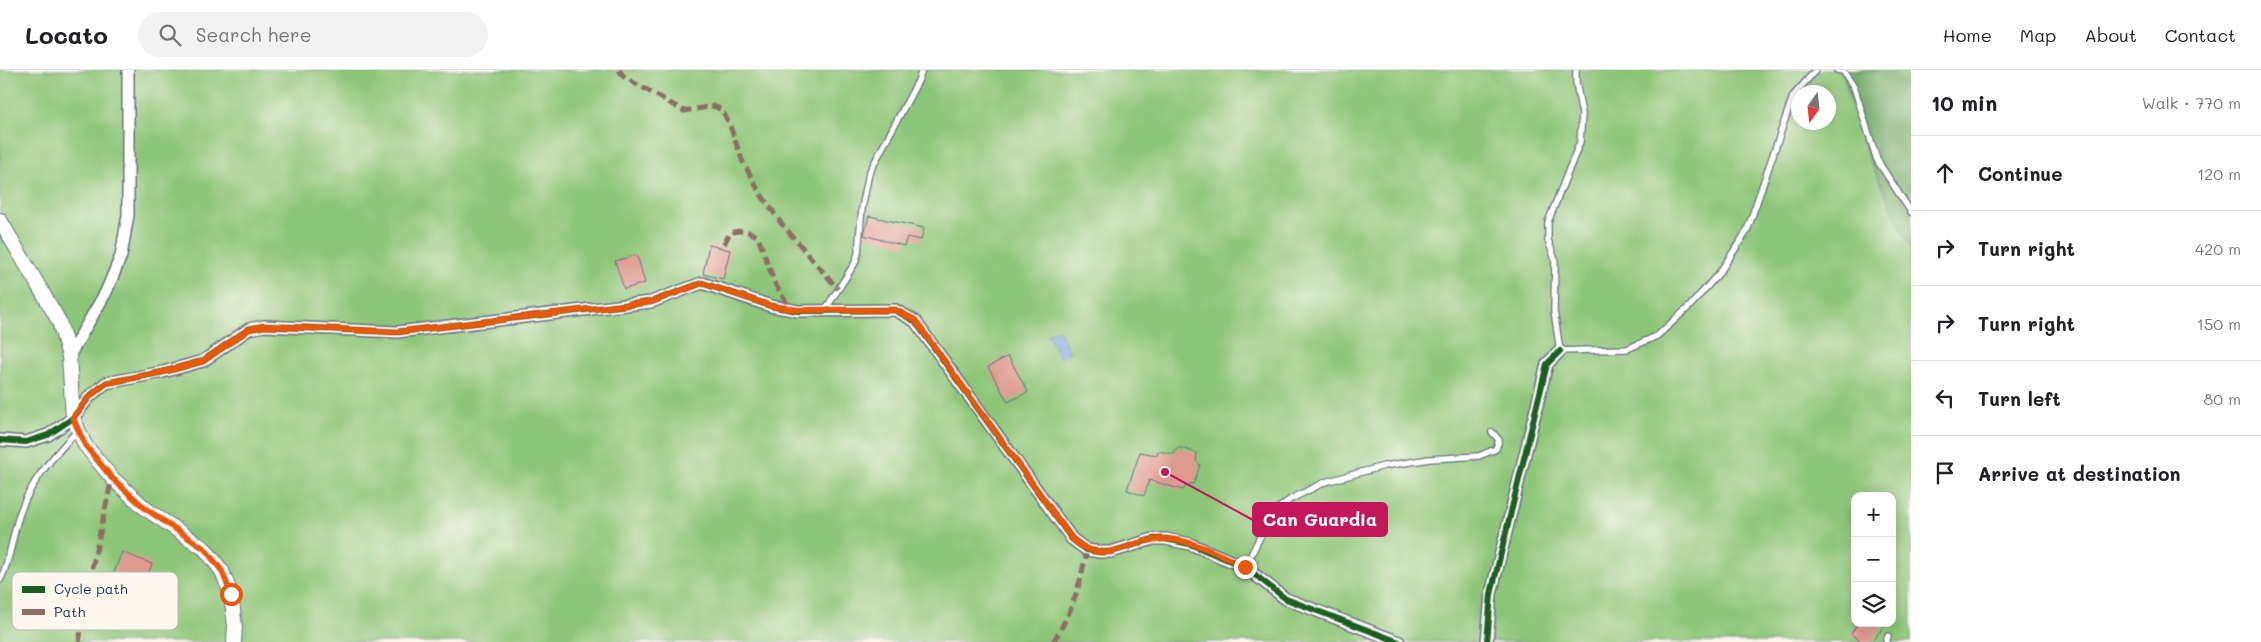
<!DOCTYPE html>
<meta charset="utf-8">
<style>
body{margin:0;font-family:Mali,sans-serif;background:#f2f2f2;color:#202124}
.controls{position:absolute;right:15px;bottom:15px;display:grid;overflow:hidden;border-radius:10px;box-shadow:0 2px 12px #0003}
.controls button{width:45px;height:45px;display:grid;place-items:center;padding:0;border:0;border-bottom:1px solid #e0e0e0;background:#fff;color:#202124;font:25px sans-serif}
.compass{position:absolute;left:1791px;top:15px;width:45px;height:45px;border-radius:50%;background:#fff;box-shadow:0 2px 12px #0003;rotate:195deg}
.stop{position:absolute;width:15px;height:15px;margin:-11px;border:4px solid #ea580c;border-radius:50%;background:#fff}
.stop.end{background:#ea580c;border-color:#fff;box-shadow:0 1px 5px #0008}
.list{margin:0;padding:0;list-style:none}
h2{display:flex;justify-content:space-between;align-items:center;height:65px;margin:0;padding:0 20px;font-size:21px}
h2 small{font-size:16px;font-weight:400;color:#757577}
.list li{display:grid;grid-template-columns:32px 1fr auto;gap:15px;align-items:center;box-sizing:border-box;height:75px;padding:0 20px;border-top:1px solid #e0e0e0}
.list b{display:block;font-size:19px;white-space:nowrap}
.list em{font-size:16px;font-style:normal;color:#757577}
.icon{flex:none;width:28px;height:28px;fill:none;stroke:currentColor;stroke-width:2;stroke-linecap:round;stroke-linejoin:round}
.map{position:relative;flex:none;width:1911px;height:572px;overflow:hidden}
header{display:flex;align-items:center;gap:30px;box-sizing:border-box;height:70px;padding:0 25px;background:#fff;border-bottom:1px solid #e0e0e0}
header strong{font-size:24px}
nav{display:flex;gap:28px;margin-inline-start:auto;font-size:18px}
.search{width:350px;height:45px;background:#f2f2f2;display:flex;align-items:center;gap:12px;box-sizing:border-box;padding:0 18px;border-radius:28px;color:#757577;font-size:19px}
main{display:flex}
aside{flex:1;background:#fff}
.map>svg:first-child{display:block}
.green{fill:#8ec679;stroke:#547a6c;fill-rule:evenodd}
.forest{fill:#72ab69;stroke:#466d64}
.water{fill:#73a2dc;stroke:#47689d}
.building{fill:#df9a8f}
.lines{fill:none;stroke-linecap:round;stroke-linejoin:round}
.service-casing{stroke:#666e82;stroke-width:8}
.minor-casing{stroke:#666e82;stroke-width:14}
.tertiary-casing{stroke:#666e82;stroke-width:16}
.service{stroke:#fff;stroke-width:5.5}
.minor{stroke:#fff;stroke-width:11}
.tertiary{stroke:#fff;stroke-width:14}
.quiet{stroke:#8d6e63;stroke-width:5;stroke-dasharray:10 5;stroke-linecap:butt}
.cycleway-casing{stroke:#fbf7ec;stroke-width:9}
.cycleway{stroke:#1b5e20;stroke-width:6}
.route{stroke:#ea580c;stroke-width:6}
.key{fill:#fbf7ec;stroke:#b8bbc1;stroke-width:1}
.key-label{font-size:14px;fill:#1b2f5e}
.leader{fill:none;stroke:#c2185b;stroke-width:2}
.callout-dot{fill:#c2185b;stroke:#fbf7ec;stroke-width:2}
.callout{fill:#c2185b;stroke:#c2185b;stroke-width:2}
.callout-label{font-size:18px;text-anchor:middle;font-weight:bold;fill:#fff}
</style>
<header>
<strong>Locato</strong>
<div class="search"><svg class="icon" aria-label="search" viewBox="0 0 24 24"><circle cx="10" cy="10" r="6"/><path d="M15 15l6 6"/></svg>Search here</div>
<nav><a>Home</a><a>Map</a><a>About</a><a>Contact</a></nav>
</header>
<main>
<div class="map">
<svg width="1911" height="572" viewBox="0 0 1911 572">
<rect width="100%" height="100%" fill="#fbf7ec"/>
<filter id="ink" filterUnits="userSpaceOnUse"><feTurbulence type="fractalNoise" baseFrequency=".02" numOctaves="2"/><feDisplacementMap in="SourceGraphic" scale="10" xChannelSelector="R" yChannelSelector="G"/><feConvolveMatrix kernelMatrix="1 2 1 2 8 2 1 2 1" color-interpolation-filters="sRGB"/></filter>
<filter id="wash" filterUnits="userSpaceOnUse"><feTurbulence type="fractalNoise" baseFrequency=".0096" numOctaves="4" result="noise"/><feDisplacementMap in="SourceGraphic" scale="20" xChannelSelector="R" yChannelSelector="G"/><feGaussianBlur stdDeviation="1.12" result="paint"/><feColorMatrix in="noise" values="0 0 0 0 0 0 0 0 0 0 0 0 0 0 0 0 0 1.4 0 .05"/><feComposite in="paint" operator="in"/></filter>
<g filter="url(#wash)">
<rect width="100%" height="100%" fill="#f2e2c6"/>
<path class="green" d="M0 0H1911V572H0ZM1798 22H1828V52H1798ZM1855 426H1892V553H1855Z"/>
<path class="forest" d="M1839 0H1911V179L1867 85 1844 7Z"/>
<path class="water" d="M1058 259 1070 282 1060 288 1047 264Z"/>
<g id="blocks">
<path class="building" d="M869 146 924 158 921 170 907 167 904 176 864 165Z
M709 175 730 180 723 209 703 204Z
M637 185 645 213 624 219 615 191Z
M1008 286 1028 322 1008 332 988 297Z
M1178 377 1197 383 1196 391 1200 395 1194 413 1186 415 1183 420 1149 410 1144 426 1127 420 1140 382 1157 385 1158 381 1174 384Z
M122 482 152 494 143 517 113 505Z
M1858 553H1886L1872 572H1862L1851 564Z"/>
</g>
</g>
<g filter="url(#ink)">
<use href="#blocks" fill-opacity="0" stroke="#666e82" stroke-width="1"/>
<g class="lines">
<defs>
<path id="service" d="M1576 0V12L1582 44 1580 72 1548 152V170L1555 190 1554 241 1560 281 1627 279 1657 266 1690 236 1720 202 1747 161 1793 26 1816 0
M1837 0 1843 1 1854 17 1877 90 1911 142
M825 240 855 193 858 183 862 138 869 103 918 11 922 0
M1245 497 1272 443 1291 429 1325 412 1384 396 1430 389 1479 386 1496 379 1499 370 1492 362
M0 510C10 493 13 460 21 440 33 408 54 386 77 361
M1886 572 1888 566"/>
<path id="minor" d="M69 286 106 222 121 186 128 145V0
M0 370 26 372 48 365 73 348 90 326 106 313 163 302 203 291 249 259 264 256 397 262 651 232 702 213 771 236 798 241 895 240 915 251 1072 469 1087 480 1100 482H1111L1153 469H1166L1190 474 1245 497 1286 529 1399 572
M1487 572 1491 524 1547 294 1560 281"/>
<path id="tertiary" d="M0 150 59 251 69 286 73 348 85 375 112 408 146 439 205 479 222 501 231 524 235 556 234 572"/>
</defs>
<use href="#service" class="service-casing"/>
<use href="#minor" class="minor-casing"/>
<use href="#tertiary" class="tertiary-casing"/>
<use href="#service" class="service"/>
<use href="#minor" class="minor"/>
<use href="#tertiary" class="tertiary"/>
<path class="quiet" d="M619 0 624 7 684 41 714 36 722 40 729 53 742 90 760 123 781 153 838 219
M724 174 730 163C740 160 749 160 758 167L775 214 791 240
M79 572 92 499 112 408
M1053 572C1074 539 1079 517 1087 480"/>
<defs>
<path id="cycleway" d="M0 370 26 372 48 365 73 348 90 326 106 313 163 302 203 291 249 259 264 256 397 262 651 232 702 213 771 236 798 241 895 240 915 251 1072 469 1087 480 1100 482H1111L1153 469H1166L1190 474 1245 497 1286 529 1399 572
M1487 572 1491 524 1547 294 1560 281"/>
</defs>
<use href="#cycleway" class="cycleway-casing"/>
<use href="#cycleway" class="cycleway"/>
</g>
</g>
<g class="lines" filter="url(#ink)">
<path class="route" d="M231 524 222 501 205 479 146 439 112 408 85 375 73 348 90 326 106 313 163 302 203 291 249 259 264 256 397 262 651 232 702 213 771 236 798 240H895L915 250 1072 469C1108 500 1128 467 1166 469 1193 470 1221 485 1245 497"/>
</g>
<rect x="12" y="502" width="166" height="58" rx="8" class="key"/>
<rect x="22" y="516" width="23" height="7" fill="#1b5e20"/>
<rect x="22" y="539" width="23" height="6" fill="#8d6e63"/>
<g class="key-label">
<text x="54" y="524">Cycle path</text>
<text x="54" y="547">Path</text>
</g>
<path class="leader" d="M1165 402L1253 450"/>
<circle class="callout-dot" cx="1165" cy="402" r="5"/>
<rect class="callout" x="1253" y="433" width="134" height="33" rx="5"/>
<g class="callout-label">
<text x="1320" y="456">Can Guardia</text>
</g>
</svg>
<div class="controls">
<button>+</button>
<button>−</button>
<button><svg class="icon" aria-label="layers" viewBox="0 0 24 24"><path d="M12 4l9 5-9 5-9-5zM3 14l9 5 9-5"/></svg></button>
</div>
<svg class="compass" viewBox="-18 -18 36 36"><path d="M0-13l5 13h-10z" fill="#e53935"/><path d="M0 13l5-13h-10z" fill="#757577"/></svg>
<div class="stop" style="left:231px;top:524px"></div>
<div class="stop end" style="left:1245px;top:497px"></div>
</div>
<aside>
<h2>10 min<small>Walk · 770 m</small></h2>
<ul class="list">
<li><svg class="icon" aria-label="ahead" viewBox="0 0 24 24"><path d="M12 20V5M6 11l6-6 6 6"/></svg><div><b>Continue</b></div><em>120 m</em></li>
<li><svg class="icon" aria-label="right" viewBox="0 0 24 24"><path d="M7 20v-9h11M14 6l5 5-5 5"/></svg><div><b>Turn right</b></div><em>420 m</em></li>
<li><svg class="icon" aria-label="right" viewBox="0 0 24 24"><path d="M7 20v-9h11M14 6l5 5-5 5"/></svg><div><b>Turn right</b></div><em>150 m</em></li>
<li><svg class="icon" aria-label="left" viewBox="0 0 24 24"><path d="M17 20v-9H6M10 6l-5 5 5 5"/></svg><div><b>Turn left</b></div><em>80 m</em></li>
<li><svg class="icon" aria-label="arrive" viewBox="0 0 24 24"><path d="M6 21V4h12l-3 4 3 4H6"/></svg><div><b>Arrive at destination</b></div></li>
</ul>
</aside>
</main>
